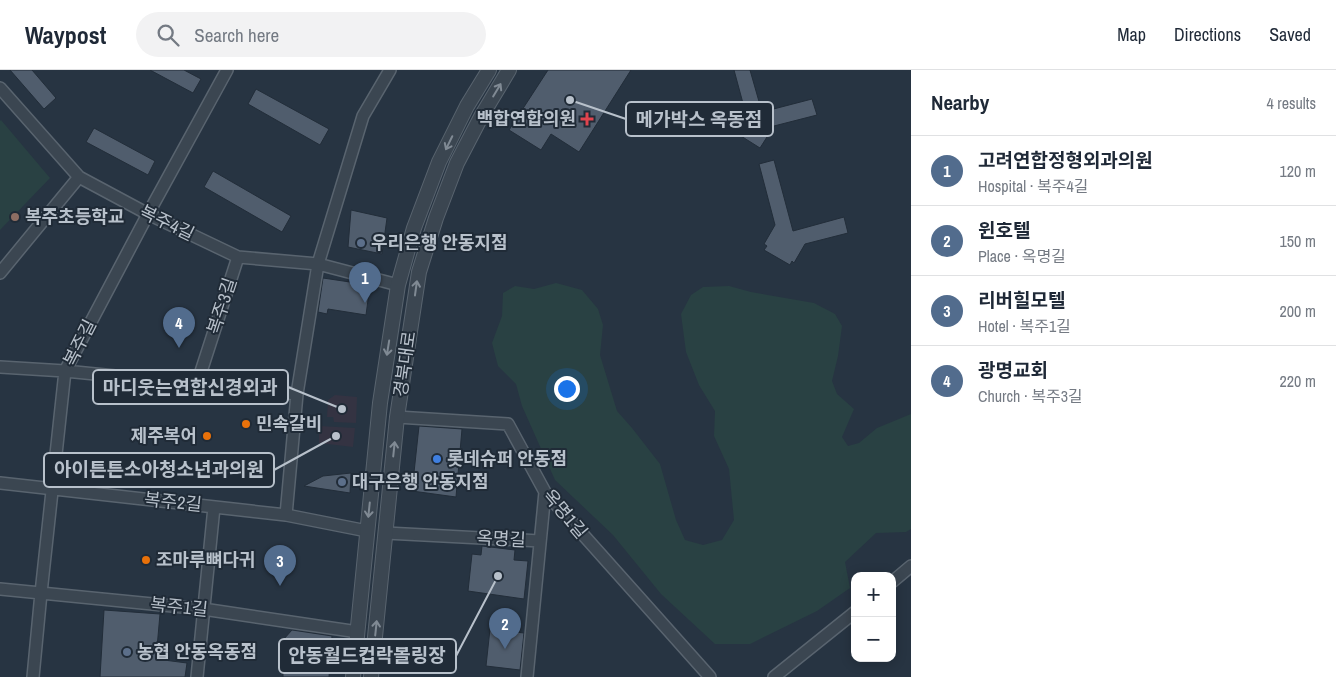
<!DOCTYPE html>
<meta charset="utf-8">
<style>
body{margin:0;font-family:"Archivo Narrow","Noto Sans KR",sans-serif;background:#f2f2f3;color:#1f2937}
.controls{position:absolute;right:15px;bottom:15px;display:grid;overflow:hidden;border-radius:10px;box-shadow:0 2px 12px #0003}
.controls button{width:45px;height:45px;display:grid;place-items:center;padding:0;border:0;border-bottom:1px solid #e0e1e3;background:#fff;color:#1f2937;font:25px sans-serif}
.you{position:absolute;left:566px;top:318px;width:18px;height:18px;margin:-12px;border:4px solid #fff;border-radius:50%;background:#1a73e8;box-shadow:0 0 0 8px #1a73e833}
.badge{display:grid;place-items:center;width:32px;height:32px;border-radius:50%;background:#526c8d;color:#fff;font-size:16px;font-weight:700}
.pin{position:absolute;translate:-50% -41px;filter:drop-shadow(0 1px 2px #0008)}
.pin::after{content:'';position:absolute;top:26px;width:18px;height:15px;background:inherit;clip-path:polygon(0 0,100% 0,50% 100%)}
.list{margin:0;padding:0;list-style:none}
h2{display:flex;justify-content:space-between;align-items:center;height:65px;margin:0;padding:0 20px;font-size:21px}
h2 small{font-size:16px;font-weight:400;color:#747a83}
.list li{display:grid;grid-template-columns:32px 1fr auto;gap:15px;align-items:center;box-sizing:border-box;height:70px;padding:0 20px;border-top:1px solid #e0e1e3}
.list b{display:block;font-size:19px;white-space:nowrap}
.list p{margin:0;font-size:16px;white-space:nowrap;color:#747a83}
.list em{font-size:16px;font-style:normal;color:#747a83}
.icon{flex:none;width:28px;height:28px;fill:none;stroke:currentColor;stroke-width:2;stroke-linecap:round;stroke-linejoin:round}
.map{position:relative;flex:none;width:911px;height:607px;overflow:hidden}
header{display:flex;align-items:center;gap:30px;box-sizing:border-box;height:70px;padding:0 25px;background:#fff;border-bottom:1px solid #e0e1e3}
header strong{font-size:24px}
nav{display:flex;gap:28px;margin-inline-start:auto;font-size:18px}
.search{width:350px;height:45px;background:#f2f2f3;display:flex;align-items:center;gap:12px;box-sizing:border-box;padding:0 18px;border-radius:28px;color:#747a83;font-size:19px}
main{display:flex}
aside{flex:1;background:#fff}
.map>svg:first-child{display:block}
.medical{fill:#343342}
.green{fill:#294143}
.building{fill:#505d6d;stroke:#222d39}
.lines{fill:none;stroke-linecap:round;stroke-linejoin:round}
.minor-casing{stroke:#59646f;stroke-width:14}
.tertiary-casing{stroke:#59646f;stroke-width:16}
.minor{stroke:#3b4651;stroke-width:11}
.tertiary{stroke:#3b4651;stroke-width:14}
.oneway{stroke:#808a94}
.health-dot{fill:#e0444e;stroke:#202b37;stroke-width:2}
.education-dot{fill:#8d6e63;stroke:#202b37;stroke-width:2}
.service-dot{fill:#5c6f8a;stroke:#202b37;stroke-width:2}
.food-dot{fill:#e8710a;stroke:#202b37;stroke-width:2}
.shop-dot{fill:#3f7fe0;stroke:#202b37;stroke-width:2}
.labels{text-anchor:middle;stroke-width:4;stroke-linejoin:round;paint-order:stroke}
.poi-label{font-size:18px;font-weight:bold;fill:#b8c1cb;stroke:#202b37;text-anchor:start}
.street-label{font-size:18px;fill:#b8c1cb;stroke:#202b37}
.leader{fill:none;stroke:#b8c1cb;stroke-width:2}
.callout-dot{fill:#b8c1cb;stroke:#202b37;stroke-width:2}
.callout{fill:#202b37;stroke:#b8c1cb;stroke-width:2}
.callout-label{font-size:19px;text-anchor:middle;font-weight:bold;fill:#b8c1cb}
</style>
<header>
<strong>Waypost</strong>
<div class="search"><svg class="icon" aria-label="search" viewBox="0 0 24 24"><circle cx="10" cy="10" r="6"/><path d="M15 15l6 6"/></svg>Search here</div>
<nav><a>Map</a><a>Directions</a><a>Saved</a></nav>
</header>
<main>
<div class="map">
<svg width="911" height="607" viewBox="0 0 911 607">
<rect width="100%" height="100%" fill="#273442"/>
<path class="medical" d="M335 325 357 327 356 353 334 352 333 347H327L328 330Z
M319 356 355 358 353 377 319 373Z"/>
<path class="green" d="M1 50 50 108 0 160V51Z
M556 213 582 220 598 239 603 255 600 285 617 341 632 358 660 394 676 450 685 470 703 475 722 470 734 450 729 399 714 366 715 341 699 315 686 282 681 244 691 225 703 217 729 216 751 222 814 233 835 244 842 256 838 286 832 311 837 324 854 339 842 367 848 376 859 373 877 358 911 344V459L906 462 876 463 845 492 850 518 817 541 750 574H715L661 524 613 465 555 410 522 336 516 314 498 296 492 273 502 246 503 223 515 216 534 219Z"/>
<path class="building" d="M10 0H32L56 28 44 39Z
M150 0H184L201 9 193 23Z
M548 0H631L579 82 551 64 541 80 509 60Z
M734 0H750L762 42 812 29 817 45 774 56 760 78 733 61 736 58 733 56 744 37Z
M256 19 329 59 320 75 248 34Z
M94 58 155 91 148 105 86 72Z
M774 90 793 161 844 147 848 163 805 174 794 193 792 191 790 195 764 180 767 176 764 174 775 155 759 94Z
M213 101 291 146 282 162 204 117Z
M351 140 387 148 382 184 348 177Z
M323 208 370 215 366 245 328 239 327 244 318 242Z
M419 356 462 359 456 427 412 421Z
M351 403 350 423 304 416 323 406Z
M482 476 515 480 514 490 528 491 524 529 468 521 472 484 481 485Z
M104 540 160 544 156 589 187 593 185 607H100Z
M490 559 524 563 520 600 486 596Z
M292 560 332 566 329 607H283V570Z"/>
<g class="lines">
<defs>
<path id="minor" d="M0 18 79 107 148 144 238 187 318 194 398 215
M0 203 79 107
M0 297 65 301 297 324
M197 314 238 187
M397 347 508 354 545 422 710 607
M0 413 286 445 367 461
M286 445 297 324 318 194 363 46 390 0
M386 463 540 471
M892 512 911 496
M0 519 203 539 358 562
M33 607 41 523 65 301 148 144 227 0
M197 607 214 437
M527 607 545 422
M774 607 855 542"/>
<path id="tertiary" d="M353 607 380 333 398 215 414 158 439 92 467 36 489 0
M371 607 397 347 419 202 436 148 457 93 482 45 509 0"/>
</defs>
<use href="#minor" class="minor-casing"/>
<use href="#tertiary" class="tertiary-casing"/>
<use href="#minor" class="minor"/>
<use href="#tertiary" class="tertiary"/>
</g>
<defs><path id="oneway-shaft" d="M-6 0H5M1.5-3L5.5 0L1.5 3" fill="none" stroke-width="1.6" stroke-linecap="round" stroke-linejoin="round" transform="scale(1.25)"/></defs>
<g class="oneway">
<use href="#oneway-shaft" transform="translate(497 20) rotate(-59)"/>
<use href="#oneway-shaft" transform="translate(449 73) rotate(116)"/>
<use href="#oneway-shaft" transform="translate(416 218) rotate(-82)"/>
<use href="#oneway-shaft" transform="translate(388 278) rotate(99)"/>
<use href="#oneway-shaft" transform="translate(394 379) rotate(-84)"/>
<use href="#oneway-shaft" transform="translate(369 440) rotate(96)"/>
<use href="#oneway-shaft" transform="translate(376 558) rotate(-84)"/>
</g>
<path class="health-dot" d="M584.5 41.5h5v5h5v5h-5v5h-5v-5h-5v-5h5z"/>
<circle class="education-dot" cx="15" cy="147" r="5"/>
<g class="service-dot">
<circle cx="361" cy="173" r="5"/>
<circle cx="342" cy="412" r="5"/>
<circle cx="127" cy="582" r="5"/>
</g>
<g class="food-dot">
<circle cx="246" cy="354" r="5"/>
<circle cx="207" cy="366" r="5"/>
<circle cx="146" cy="490" r="5"/>
</g>
<circle class="shop-dot" cx="437" cy="389" r="5"/>
<g class="labels">
<g class="poi-label">
<text x="576" y="55" text-anchor="end">백합연합의원</text>
<text x="25" y="153">복주초등학교</text>
<text x="371" y="179">우리은행 안동지점</text>
<text x="256" y="360">민속갈비</text>
<text x="197" y="372" text-anchor="end">제주복어</text>
<text x="447" y="395">롯데슈퍼 안동점</text>
<text x="352" y="418">대구은행 안동지점</text>
<text x="156" y="496">조마루뼈다귀</text>
<text x="137" y="588">농협 안동옥동점</text>
</g>
<g class="street-label">
<text transform="translate(167 153) rotate(26)" y="6">복주4길</text>
<text transform="translate(222 236) rotate(-72)" y="6">복주3길</text>
<text transform="translate(80 273) rotate(-63)" y="6">복주길</text>
<text transform="translate(405 294) rotate(-82)" y="6">경북대로</text>
<text transform="translate(173 432) rotate(6)" y="6">복주2길</text>
<text transform="translate(565 444) rotate(50)" y="6">옥명1길</text>
<text transform="translate(501 469) rotate(3)" y="6">옥명길</text>
<text transform="translate(179 537) rotate(6)" y="6">복주1길</text>
</g>
</g>
<path class="leader" d="M570 30L626 49M342 339L288 317M336 366L274 400M498 506L456 586"/>
<g class="callout-dot">
<circle cx="570" cy="30" r="5"/>
<circle cx="342" cy="339" r="5"/>
<circle cx="336" cy="366" r="5"/>
<circle cx="498" cy="506" r="5"/>
</g>
<g class="callout">
<rect x="626" y="32" width="147" height="34" rx="5"/>
<rect x="93" y="300" width="195" height="34" rx="5"/>
<rect x="44" y="383" width="230" height="34" rx="5"/>
<rect x="279" y="569" width="177" height="34" rx="5"/>
</g>
<g class="callout-label">
<text x="699" y="56">메가박스 옥동점</text>
<text x="190" y="324">마디웃는연합신경외과</text>
<text x="159" y="406">아이튼튼소아청소년과의원</text>
<text x="367" y="592">안동월드컵락볼링장</text>
</g>
</svg>
<div class="controls">
<button>+</button>
<button>−</button>
</div>
<div class="you"></div>
<div class="pin badge" style="left:365px;top:233px">1</div>
<div class="pin badge" style="left:505px;top:579px">2</div>
<div class="pin badge" style="left:280px;top:516px">3</div>
<div class="pin badge" style="left:179px;top:278px">4</div>
</div>
<aside>
<h2>Nearby<small>4 results</small></h2>
<ul class="list">
<li><span class="badge">1</span><div><b>고려연합정형외과의원</b><p>Hospital · 복주4길</p></div><em>120 m</em></li>
<li><span class="badge">2</span><div><b>윈호텔</b><p>Place · 옥명길</p></div><em>150 m</em></li>
<li><span class="badge">3</span><div><b>리버힐모텔</b><p>Hotel · 복주1길</p></div><em>200 m</em></li>
<li><span class="badge">4</span><div><b>광명교회</b><p>Church · 복주3길</p></div><em>220 m</em></li>
</ul>
</aside>
</main>
